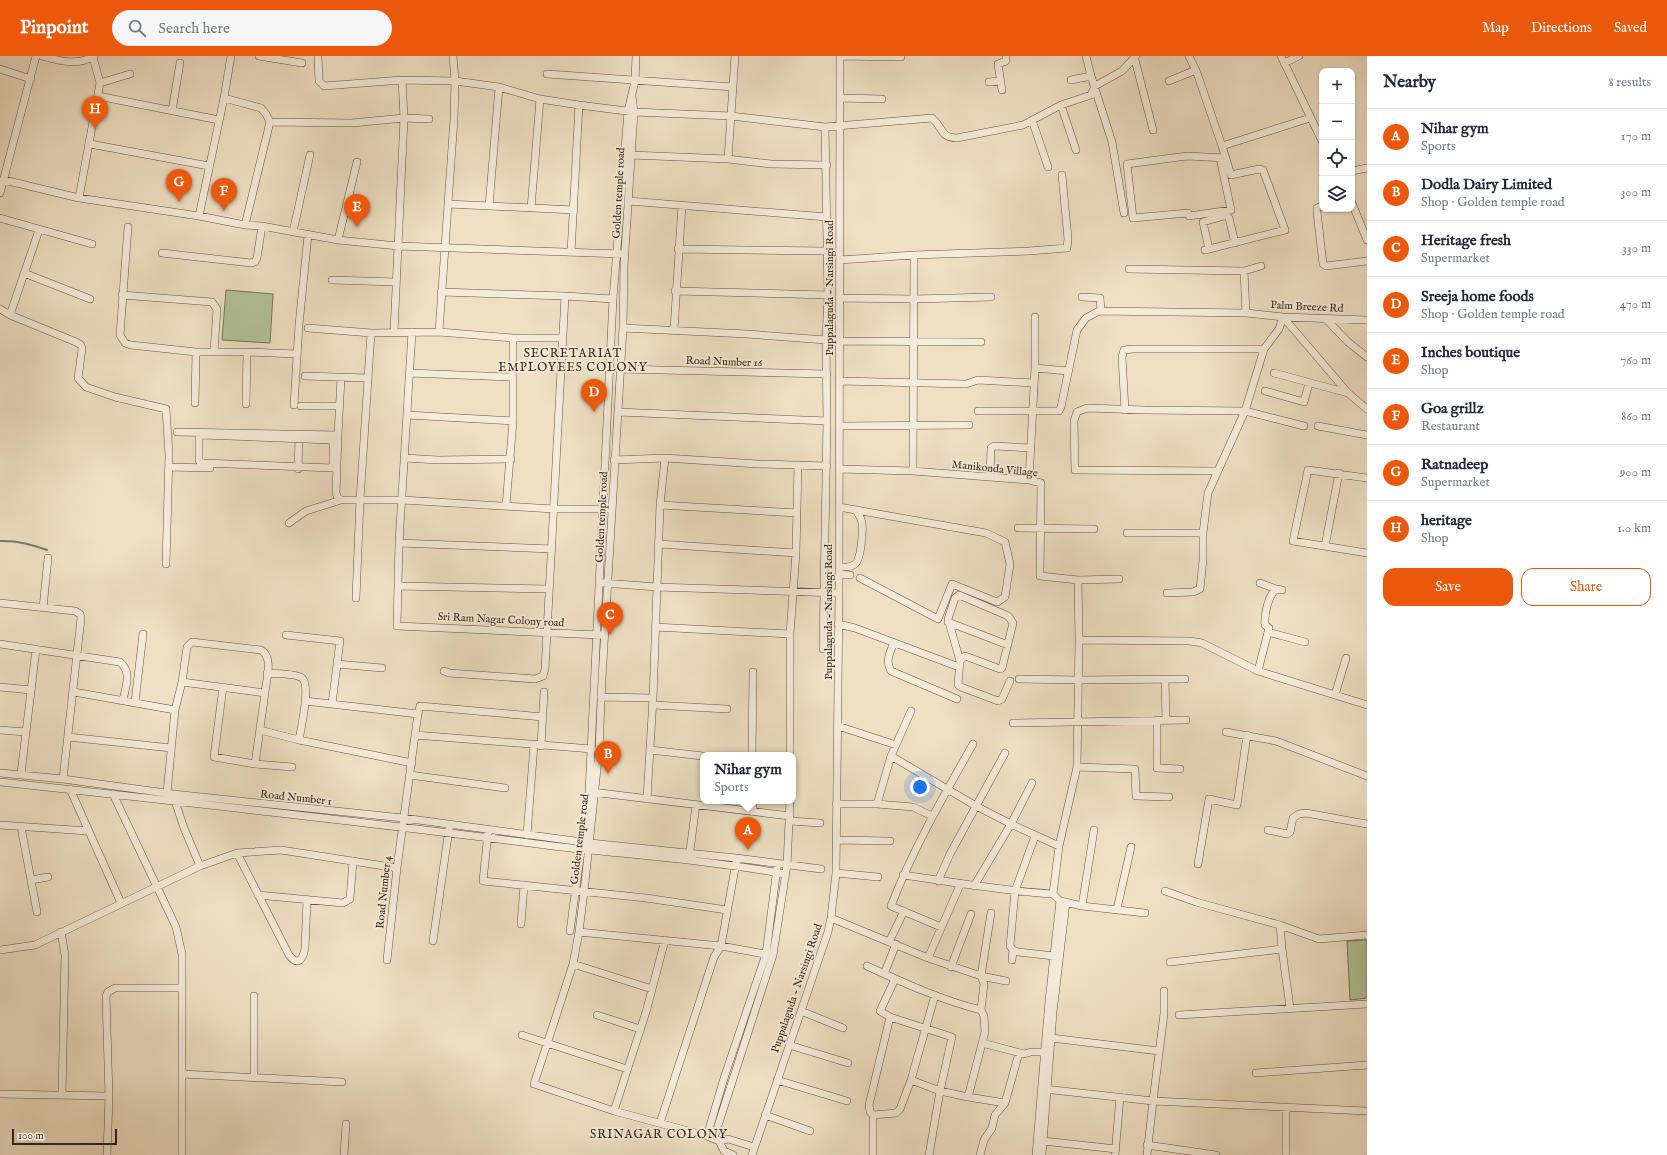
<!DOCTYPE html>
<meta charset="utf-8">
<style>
body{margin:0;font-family:"IM FELL English",serif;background:#f6f6f7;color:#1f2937}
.controls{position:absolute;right:12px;top:12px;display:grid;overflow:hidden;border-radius:8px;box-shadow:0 1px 3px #0004}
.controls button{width:36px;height:36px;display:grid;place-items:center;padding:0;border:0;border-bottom:1px solid #e0e1e3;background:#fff;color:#1f2937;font:20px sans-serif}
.scale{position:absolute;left:12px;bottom:10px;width:105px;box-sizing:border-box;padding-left:4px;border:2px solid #37241b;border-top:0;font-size:11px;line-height:14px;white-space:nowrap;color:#37241b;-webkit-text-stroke:3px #f5ebd9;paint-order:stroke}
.you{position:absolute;left:920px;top:731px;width:14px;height:14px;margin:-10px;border:3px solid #fff;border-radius:50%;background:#1a73e8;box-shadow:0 0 0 6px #1a73e833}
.badge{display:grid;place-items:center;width:26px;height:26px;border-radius:50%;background:#ea580c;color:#fff;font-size:13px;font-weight:700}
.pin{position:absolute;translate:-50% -33px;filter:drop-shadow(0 1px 2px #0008)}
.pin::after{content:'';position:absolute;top:21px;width:14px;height:12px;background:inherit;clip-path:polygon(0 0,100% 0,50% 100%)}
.popup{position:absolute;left:700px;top:696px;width:96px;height:52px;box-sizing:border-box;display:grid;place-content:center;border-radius:8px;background:#fff;filter:drop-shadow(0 1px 3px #0005);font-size:13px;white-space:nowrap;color:#747a83}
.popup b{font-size:15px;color:#1f2937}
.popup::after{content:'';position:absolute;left:50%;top:100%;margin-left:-8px;border:8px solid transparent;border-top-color:#fff}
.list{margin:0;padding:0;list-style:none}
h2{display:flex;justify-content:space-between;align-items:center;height:52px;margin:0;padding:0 16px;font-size:17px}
h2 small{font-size:13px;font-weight:400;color:#747a83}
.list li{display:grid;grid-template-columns:26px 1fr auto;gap:12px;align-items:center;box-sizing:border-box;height:56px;padding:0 16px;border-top:1px solid #e0e1e3}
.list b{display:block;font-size:15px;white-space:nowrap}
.list p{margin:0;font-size:13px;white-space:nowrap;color:#747a83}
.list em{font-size:13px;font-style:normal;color:#747a83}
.actions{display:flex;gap:8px;padding:12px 16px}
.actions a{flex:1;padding:9px 0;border:1px solid #ea580c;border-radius:12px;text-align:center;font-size:14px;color:#ea580c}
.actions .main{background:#ea580c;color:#fff}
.icon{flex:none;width:22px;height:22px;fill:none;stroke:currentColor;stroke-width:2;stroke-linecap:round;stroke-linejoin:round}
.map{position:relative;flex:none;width:1367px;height:1099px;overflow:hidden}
header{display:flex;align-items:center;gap:24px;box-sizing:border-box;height:56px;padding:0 20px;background:#ea580c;color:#fff}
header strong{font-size:19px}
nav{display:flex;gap:22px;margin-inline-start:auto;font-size:14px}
.search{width:280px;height:36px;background:#f6f6f7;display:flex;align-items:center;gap:10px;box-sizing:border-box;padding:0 14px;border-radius:22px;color:#747a83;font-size:15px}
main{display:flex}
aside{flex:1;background:#fff}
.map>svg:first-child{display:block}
.green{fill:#b3c399;stroke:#75745a}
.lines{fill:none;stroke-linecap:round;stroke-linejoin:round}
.stream{stroke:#728078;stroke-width:2}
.minor-casing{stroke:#655345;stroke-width:8}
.minor{stroke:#f5ebd9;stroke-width:7}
.labels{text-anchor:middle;stroke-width:3.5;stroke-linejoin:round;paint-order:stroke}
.street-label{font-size:11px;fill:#37241b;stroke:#f5ebd9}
.neighbourhood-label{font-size:12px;letter-spacing:1px;fill:#37241b;stroke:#f5ebd9}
</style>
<header>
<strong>Pinpoint</strong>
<div class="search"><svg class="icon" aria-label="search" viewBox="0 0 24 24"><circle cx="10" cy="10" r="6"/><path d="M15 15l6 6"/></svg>Search here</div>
<nav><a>Map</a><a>Directions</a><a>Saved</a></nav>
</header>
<main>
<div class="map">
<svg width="1367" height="1099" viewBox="0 0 1367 1099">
<rect width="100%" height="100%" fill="#efe0c4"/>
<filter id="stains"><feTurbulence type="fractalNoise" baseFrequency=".005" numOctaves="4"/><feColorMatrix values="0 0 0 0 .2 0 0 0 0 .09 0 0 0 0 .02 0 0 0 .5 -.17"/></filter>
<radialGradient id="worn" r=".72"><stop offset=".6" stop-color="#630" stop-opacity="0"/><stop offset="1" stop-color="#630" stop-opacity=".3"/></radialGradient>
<path class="green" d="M226 234 273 238 270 287 222 284Z
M1367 884V942L1350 944 1347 885Z"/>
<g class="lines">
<path class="stream" d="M0 485C17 484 31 488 47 494"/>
<defs>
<path id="minor" d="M42 0C59 5 78 10 94 0
M259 0 302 7
M318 0 319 25 324 30 402 24 455 25 499 31 540 43 579 49 634 56 731 60 825 71 932 62C944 72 939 81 957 82L1023 69 1061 49 1091 39 1095 30 1122 15 1136 0
M840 0 901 1
M1086 0 1091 20 1112 86 1124 157
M1134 0 1153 74
M1189 0 1197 17 1222 90
M1281 0 1322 85
M1284 7 1299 0
M0 13 31 23
M547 18 733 31
M1071 24 1091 20
M1169 25 1196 14
M989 26 1000 25
M100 27 130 18
M1002 34 998 8 1006 5V0
M98 40 219 64
M632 40 634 56 624 210 623 272 602 622 599 694 584 836 579 876 573 908 534 1028 614 1055 707 1080 719 1085 724 1095 733 1099
M224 42 261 52 266 58 270 66 352 67 404 62 429 63
M840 42 882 43
M1061 49 1076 94
M172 55 180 7
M1032 64 1048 111
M825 71 828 239 826 284 827 365
M90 88 209 110
M631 99 728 103 771 108 827 109
M1220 102 1231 154 1189 160 1188 157 1133 162 1127 108 1187 100 1226 102
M728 103 735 0
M1352 115 1367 112
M0 126 4 124 79 142 199 160 245 169 262 170 338 184 398 190 621 198
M0 137 36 0
M79 142 100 27 93 1
M629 145 827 161
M1352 147 1367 184
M448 148 574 154
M489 150 499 31
M1322 150 1317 152V156L1323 208 1326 210 1367 205
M531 152 540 43
M199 160 224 42 231 0
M0 162 92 188
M245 169 270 66
M128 171 120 279 125 287 131 289 196 296H247L297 298
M39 174 10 259 76 286 81 289 82 293 78 322 86 331 115 341 166 353 169 399 166 508
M293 176 310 99
M338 184 357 106
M678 193 827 195
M1209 193 1203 166 1224 160H1227L1229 162 1235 187
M1205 194 1285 174 1263 114 1259 113 1231 119 1222 90 1310 62
M571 196 579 49
M162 197 251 207 255 206 257 202 262 170
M840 204 914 199 1029 195 1067 192 1068 183 1062 119
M1129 213 1244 215 1261 210
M1244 215 1246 257
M24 217 90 243
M332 224 396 226
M675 235 828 239
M441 236 565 240 613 243
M122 239 212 246 217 253 214 295
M1082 241 1100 242 1101 255
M840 242 914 243 991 241
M0 253 10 259
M1326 263 1348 286 1367 301
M308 272 371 277 439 276 513 282H563
M623 272 747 278 826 284
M674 274 682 149
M394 276 404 62 402 24
M412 276 399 487 397 570 601 579
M439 276 454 63 455 25 453 0
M841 285 981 286
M1035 312 1068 315
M620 313 827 318
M409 317 513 321
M1274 317 1348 337
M305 320 368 322
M840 325 966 328 978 324 1034 327
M1265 335 1304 346 1309 327
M195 347 196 296
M246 348 247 296
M294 349 299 269 308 179
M301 350H339
M1125 354 1122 301 1124 294 1133 293H1264
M978 355H1059L1061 351 1077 274 1086 262 1099 255 1246 257 1283 261 1367 264
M618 356 827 365 823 593
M407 359 513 365
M839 370 969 369
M1318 370 1367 379
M177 376 338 379 336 437 338 442 341 444H402L554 453H607
M202 379 331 384 333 387V412L203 407 199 405V381Z
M338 379 341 322
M405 402 438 404 511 403
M614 404 665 402 758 408 827 410
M169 411 210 412
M298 413 299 382
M839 413 913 415 1029 424 1041 427 1040 520 1078 524 1119 523
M913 415 914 199
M1218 415 1075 414 1074 365 1077 356 1087 352 1145 354 1245 355 1304 370
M990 421 991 392 994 390 1030 392
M1367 422 1308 414 1293 485 1367 497
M1029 424 1035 312V261
M660 449 797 457
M506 450 513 365V282
M839 451 986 477 1005 486 1010 508 1005 541 997 546 952 528 938 563 860 522
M289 467 306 455 341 444
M1018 472 1094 473
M1127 477H1203
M399 487 552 493
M659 488 796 497
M1325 490 1339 417
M839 511C844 511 850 512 855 508 861 504 863 476 862 468 862 463 859 459 856 454
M839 518 850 519
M1078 524 1079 584 1077 711 1135 713 1136 740 1169 741
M604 527 657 531 839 537
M1260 527 1276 533
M398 530 549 533
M1167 537 1193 536 1200 533 1203 504V477L1208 437 1245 355 1264 293 1279 273 1283 261 1348 337 1367 353
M356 542 360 444 371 277
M0 547 75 555 80 558 81 562 63 723
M43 552 48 502
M948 566 1008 589
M838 568 855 572 959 611
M655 571 790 578
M1268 576 1305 586
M286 579 340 585 332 648
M1079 584 1190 585 1202 587 1258 615 1367 649
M192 586 261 594C274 602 266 624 265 637L182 626 187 591Z
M894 587C890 596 885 605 891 615L957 643
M0 588 120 606C132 616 126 630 123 644
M960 605 965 600 968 601 1000 613 1002 612 1013 567 1009 561 1006 559 959 539 955 542 948 563 960 605 958 629 961 631 998 645 1002 643 1010 625
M337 608 382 612
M444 615 449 617 535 623 543 620 545 613 565 240
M1258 615 1269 572 1265 569C1264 559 1268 540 1276 533L1282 534
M1019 623 1079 624 1185 623
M1165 623 1166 664
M0 631 31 634
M223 631 214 701 255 708 292 711
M74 636 175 654 182 626
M1335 639 1346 602
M601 641 653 642
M305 645 418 658 415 679
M135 646 143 578
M653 649 727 653
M418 658 420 650 543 661
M1157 664V712L1180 713
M1013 667 1186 664
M838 670 896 689
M0 674 26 676
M260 674 299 684C301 672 311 629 302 622 295 617 276 618 267 617
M1226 676 1276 685 1367 720
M68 681 171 692
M299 684 412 707
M541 690 544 636
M650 694 703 700
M752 699 753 616
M790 699V578L796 497 798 409
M891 700 911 655
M255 708 265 637
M1077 711 1059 790 1053 838 1060 845 1082 850 1145 857
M0 717 63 723 173 738 403 762 590 787 736 802 821 813
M21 718 36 593
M410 719 505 732
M0 726C184 746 369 766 553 790 630 799 709 804 785 818
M70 733 121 847
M592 736 790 760
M167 737 175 654
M113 738 176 871 182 898V1099
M647 743 653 642 660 449 665 402
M175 745 184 772 200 810
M753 745V756
M836 748H877
M932 760 913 751 877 748 891 700 976 750 1011 768 1059 790
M790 765 820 767
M0 769 88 775
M21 771 37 856
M1268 774 1287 778 1290 776 1293 762 1299 758 1306 757 1367 768
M488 777 483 825 646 842 727 854
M527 779 534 689
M1035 780 1015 835 1010 890 1013 894 1018 896 1054 900
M837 784 890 785
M237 797 289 899C298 911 303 903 305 892L307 844
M689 802 696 749
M1198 808 1209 743 1237 749 1247 679
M836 817 878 821
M903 819C953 826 1003 835 1053 838
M31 824 48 821
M938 825 950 798 1005 697
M974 830 1011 768 1032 727
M1165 835 1196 846 1280 869 1282 893
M258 839 343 847 350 843 353 805
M1082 850 1094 774
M1117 853 1131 791
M991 857 981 920 1006 925
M831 862 928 902 981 920 984 928 981 954C941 944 904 927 867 910
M521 868 524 829
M1280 869 1319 883 1367 879
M941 871 891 850C913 793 943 741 973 688
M570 875 589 736 613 243 628 55 635 25 636 0
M61 876 65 899 62 1039
M579 876 721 890 770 899
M433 885 449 773
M889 886 904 855
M0 894 35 889 200 810 237 797 281 794 397 812
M928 902 960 829
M387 904 397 812 415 679 592 693
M1012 904 1013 894
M1170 906 1282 893 1290 952
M573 908 652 933
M951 911 971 858
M884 918 896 888
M895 923 880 955 890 961 952 981 940 1035 929 1099
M801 955 843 972
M597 959 640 973
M1179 959 1367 948
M522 979 627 1013
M1051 982 1159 995
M982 987 1024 998 1031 996H1048
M789 989 848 1007
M1256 1017 1367 1009
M182 1018 342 1026
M254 1020V940
M777 1024 847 1045
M911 1024 940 1035 968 1041 985 976 984 960 981 954
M1044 1033 1153 1045 1164 958V935
M0 1038 109 1040 106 940 108 936 115 932H182
M968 1041 1005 1047
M1286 1051V1099
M614 1055 646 956 665 884
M765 1059 810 1075
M873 1059 896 1057 900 1053 911 1024 935 939
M660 1067 714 901 721 890 736 807
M707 1080 725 1019 766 898 777 812
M714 1082 773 899 787 809 790 745
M719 1085 728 1083 754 1091
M1043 1085 1116 1093
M1147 1089 1216 1099
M107 1099 109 1040
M344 1099 346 1068
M752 1099 828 876 831 862 836 817 839 537 840 0
M873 1099V1059L870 1056 869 1049 890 961
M980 1099 984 1084 992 1072 995 1059 1005 1047 1019 997
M1036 1099 1049 945 1060 845
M1042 1099 1053 956 1066 846
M1115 1099 1120 1041
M1147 1099 1153 1045 1367 1055"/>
</defs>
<use href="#minor" class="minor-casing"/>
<use href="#minor" class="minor"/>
</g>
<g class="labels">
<g class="street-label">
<text transform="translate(618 137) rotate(-87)" y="4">Golden temple road</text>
<text transform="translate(829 232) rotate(-90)" y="4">Puppalaguda - Narsingi Road</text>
<text transform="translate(1307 250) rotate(3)" y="4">Palm Breeze Rd</text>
<text transform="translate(724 305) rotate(2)" y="4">Road Number 16</text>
<text transform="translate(995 412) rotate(6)" y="4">Manikonda Village</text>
<text transform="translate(601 461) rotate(-87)" y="4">Golden temple road</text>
<text transform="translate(828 556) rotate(-90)" y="4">Puppalaguda - Narsingi Road</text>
<text transform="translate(501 563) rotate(3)" y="4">Sri Ram Nagar Colony road</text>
<text transform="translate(296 741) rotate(6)" y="4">Road Number 1</text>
<text transform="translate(579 783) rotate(-83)" y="4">Golden temple road</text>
<text transform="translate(383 836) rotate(-84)" y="4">Road Number 4</text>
<text transform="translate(796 932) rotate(-71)" y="4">Puppalaguda - Narsingi Road</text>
</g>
<g class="neighbourhood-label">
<text x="573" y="301">SECRETARIAT<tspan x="573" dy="14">EMPLOYEES COLONY</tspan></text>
<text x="659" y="1082">SRINAGAR COLONY</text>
</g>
</g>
<rect width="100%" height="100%" filter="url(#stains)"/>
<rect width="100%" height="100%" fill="url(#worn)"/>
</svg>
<div class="controls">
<button>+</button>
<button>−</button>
<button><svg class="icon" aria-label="locate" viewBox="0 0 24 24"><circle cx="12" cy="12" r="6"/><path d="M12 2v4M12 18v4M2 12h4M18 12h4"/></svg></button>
<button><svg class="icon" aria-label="layers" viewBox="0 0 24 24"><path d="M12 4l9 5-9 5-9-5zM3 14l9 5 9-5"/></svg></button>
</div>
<div class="scale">100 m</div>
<div class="you"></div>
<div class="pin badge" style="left:748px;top:794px">A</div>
<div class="popup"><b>Nihar gym</b>Sports</div>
<div class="pin badge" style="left:608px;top:718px">B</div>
<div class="pin badge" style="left:610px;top:579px">C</div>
<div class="pin badge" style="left:594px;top:356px">D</div>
<div class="pin badge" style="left:357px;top:171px">E</div>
<div class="pin badge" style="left:224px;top:155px">F</div>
<div class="pin badge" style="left:179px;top:146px">G</div>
<div class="pin badge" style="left:95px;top:73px">H</div>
</div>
<aside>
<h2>Nearby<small>8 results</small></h2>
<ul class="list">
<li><span class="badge">A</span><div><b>Nihar gym</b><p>Sports</p></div><em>170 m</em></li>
<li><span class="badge">B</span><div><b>Dodla Dairy Limited</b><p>Shop · Golden temple road</p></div><em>300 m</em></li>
<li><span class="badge">C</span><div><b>Heritage fresh</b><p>Supermarket</p></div><em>330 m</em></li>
<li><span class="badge">D</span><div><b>Sreeja home foods</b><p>Shop · Golden temple road</p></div><em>470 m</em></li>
<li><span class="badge">E</span><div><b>Inches boutique</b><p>Shop</p></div><em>760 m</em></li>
<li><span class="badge">F</span><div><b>Goa grillz</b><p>Restaurant</p></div><em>860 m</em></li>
<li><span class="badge">G</span><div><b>Ratnadeep</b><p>Supermarket</p></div><em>900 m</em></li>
<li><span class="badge">H</span><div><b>heritage</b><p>Shop</p></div><em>1.0 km</em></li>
</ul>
<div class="actions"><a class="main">Save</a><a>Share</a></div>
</aside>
</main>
